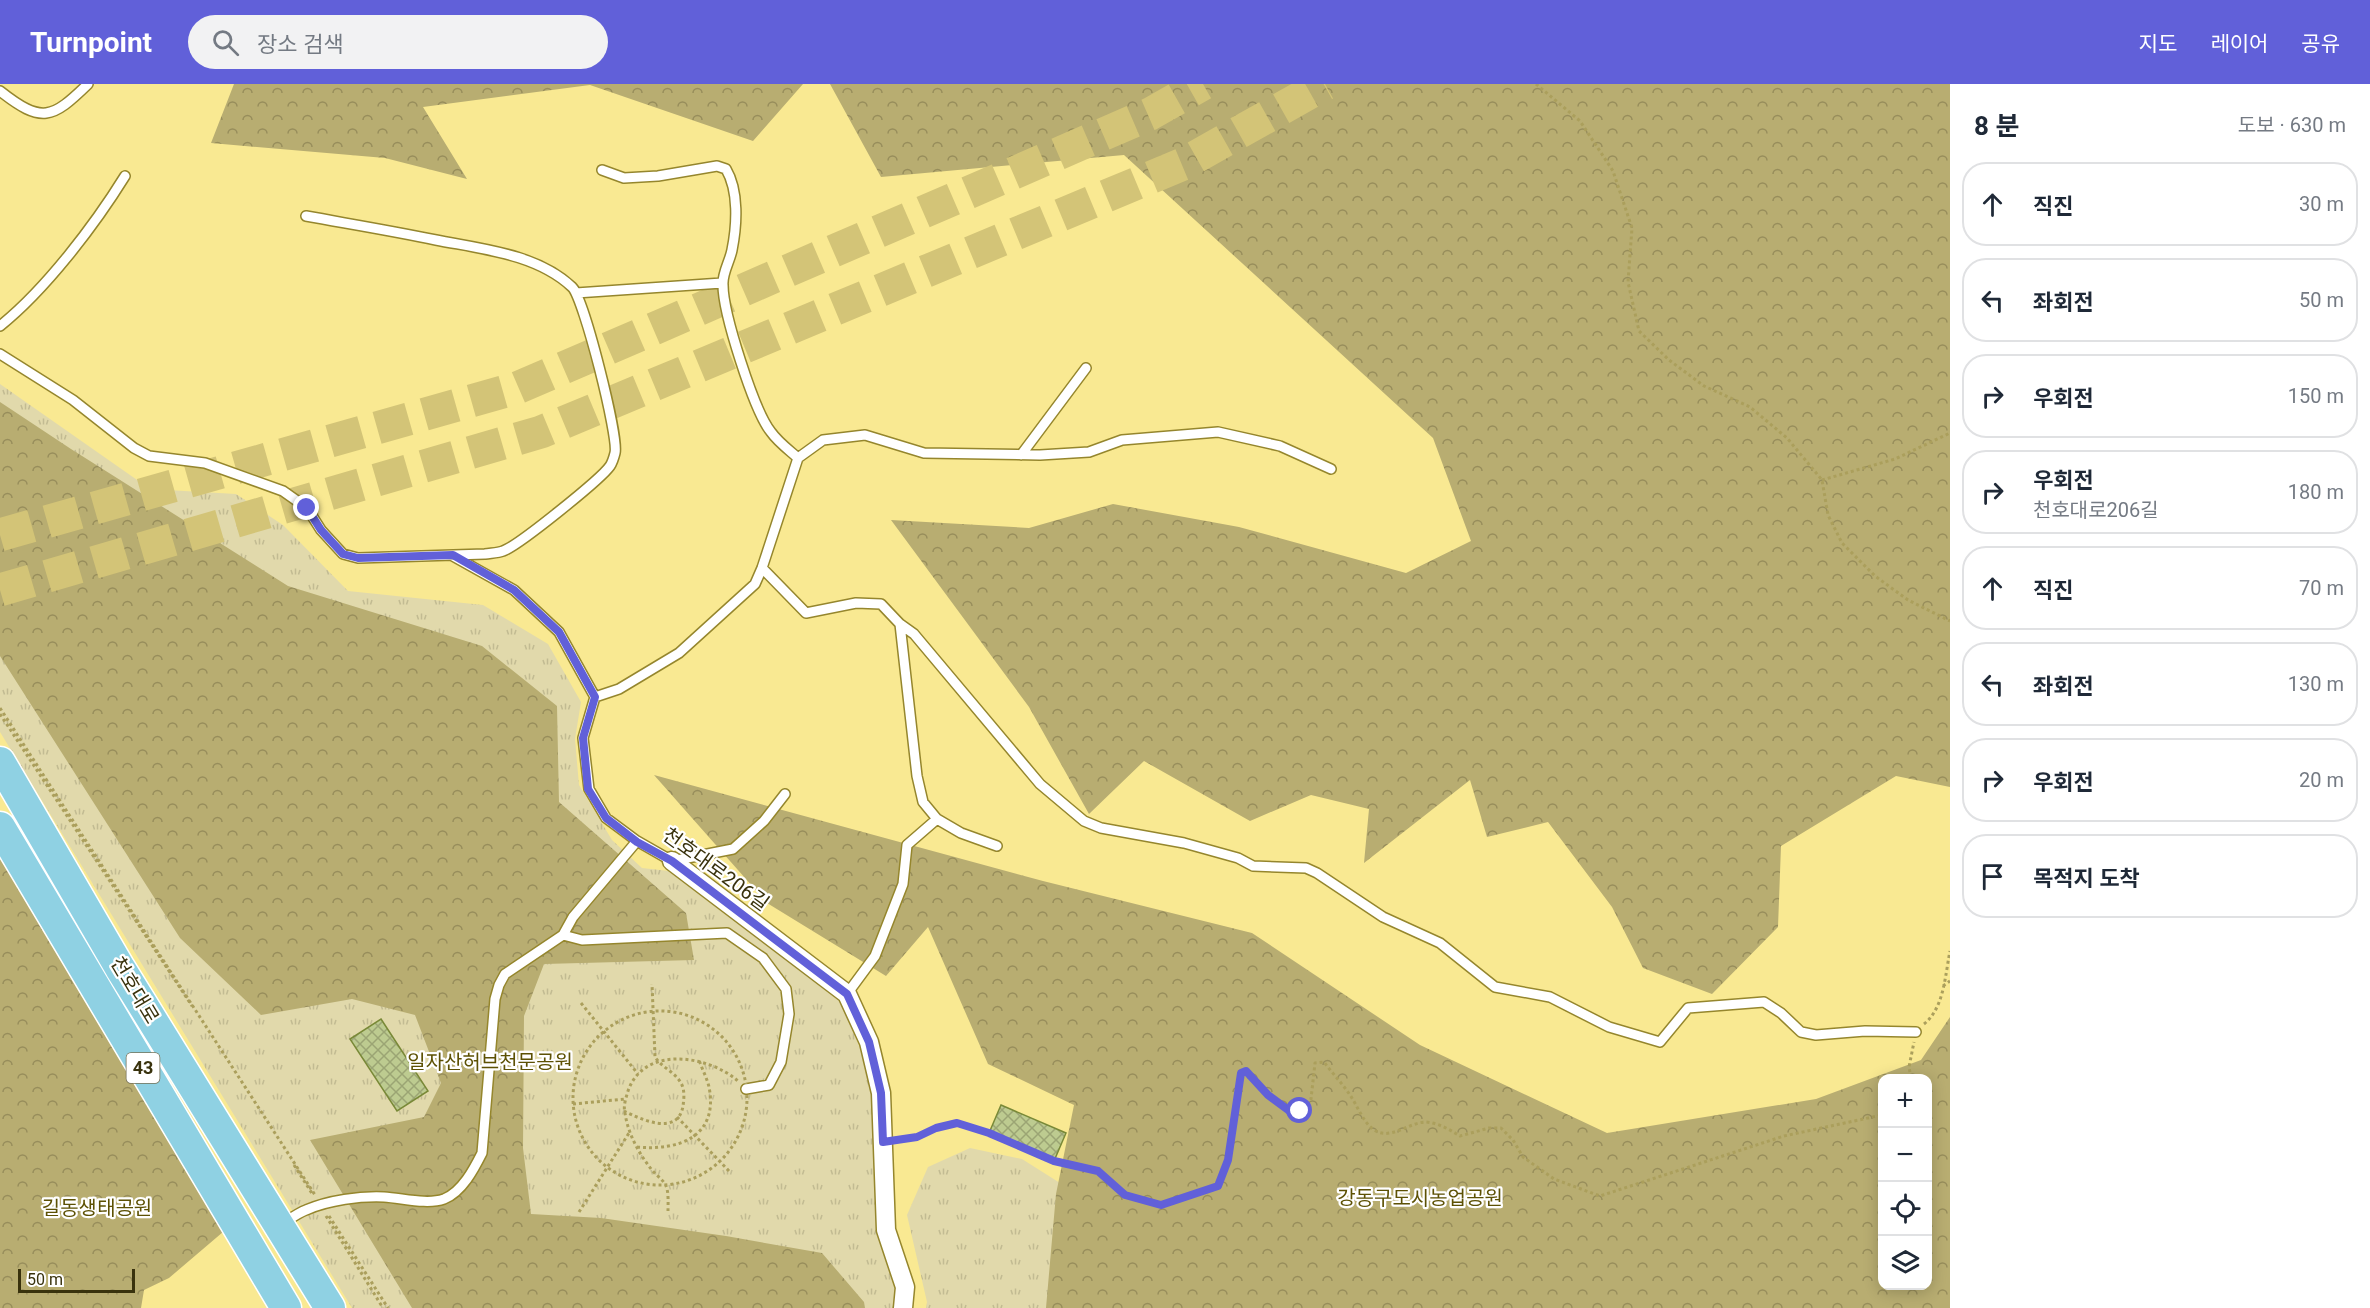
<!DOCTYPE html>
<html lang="ko">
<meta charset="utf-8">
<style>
body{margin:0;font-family:Roboto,"Noto Sans KR",sans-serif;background:#f2f2f3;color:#1f2937}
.controls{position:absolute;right:18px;bottom:18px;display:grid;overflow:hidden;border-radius:12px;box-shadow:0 3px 15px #0003}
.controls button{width:54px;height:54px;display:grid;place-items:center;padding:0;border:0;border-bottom:2px solid #e0e1e3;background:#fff;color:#1f2937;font:30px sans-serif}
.scale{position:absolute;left:18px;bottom:15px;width:117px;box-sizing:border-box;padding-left:6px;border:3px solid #39320d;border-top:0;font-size:16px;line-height:21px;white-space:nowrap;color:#39320d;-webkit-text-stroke:4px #fff;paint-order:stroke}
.stop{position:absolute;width:18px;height:18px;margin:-14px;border:4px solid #6160d9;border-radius:50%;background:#fff}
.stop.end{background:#6160d9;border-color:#fff;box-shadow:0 2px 6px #0008}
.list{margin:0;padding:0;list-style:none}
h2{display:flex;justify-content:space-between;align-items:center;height:78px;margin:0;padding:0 24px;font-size:26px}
h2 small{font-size:20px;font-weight:400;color:#747a83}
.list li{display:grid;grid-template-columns:39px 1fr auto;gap:18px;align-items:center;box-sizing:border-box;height:84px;margin:0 12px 12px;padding:0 12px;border:2px solid #e0e1e3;border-radius:24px}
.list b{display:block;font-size:22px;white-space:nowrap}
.list p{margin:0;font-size:20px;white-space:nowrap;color:#747a83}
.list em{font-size:20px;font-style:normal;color:#747a83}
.icon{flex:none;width:33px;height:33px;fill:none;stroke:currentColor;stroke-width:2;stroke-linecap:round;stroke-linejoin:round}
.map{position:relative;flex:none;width:1950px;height:1224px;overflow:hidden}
header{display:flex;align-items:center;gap:36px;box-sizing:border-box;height:84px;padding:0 30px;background:#6160d9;color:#fff}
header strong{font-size:28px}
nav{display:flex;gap:33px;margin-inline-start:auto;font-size:21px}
.search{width:420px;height:54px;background:#f2f2f3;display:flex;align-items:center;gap:15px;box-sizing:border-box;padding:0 21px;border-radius:33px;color:#747a83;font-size:22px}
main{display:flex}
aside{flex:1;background:#fff}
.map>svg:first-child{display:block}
.grass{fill:url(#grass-tufts)}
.forest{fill:url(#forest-crowns);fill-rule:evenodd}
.building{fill:url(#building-cross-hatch);stroke:#798937;stroke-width:1.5}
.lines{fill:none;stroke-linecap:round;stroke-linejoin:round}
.motorway-tunnel{stroke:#d3c477;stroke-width:33;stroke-dasharray:33 16;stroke-linecap:butt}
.service-casing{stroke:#95862d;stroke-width:12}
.minor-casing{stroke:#95862d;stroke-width:21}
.primary-casing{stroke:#fff;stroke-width:33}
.path{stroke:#ab9f5c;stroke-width:3;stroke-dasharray:3 3;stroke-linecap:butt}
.service{stroke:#fff;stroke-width:9}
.minor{stroke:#fff;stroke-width:18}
.primary{stroke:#8fd1e3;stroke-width:30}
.route{stroke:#6160d9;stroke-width:8}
.labels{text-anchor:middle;stroke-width:4.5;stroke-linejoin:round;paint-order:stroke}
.shield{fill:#fff;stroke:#747056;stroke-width:1.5}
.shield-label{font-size:18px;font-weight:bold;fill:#39320d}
.street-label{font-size:20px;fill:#39320d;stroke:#fff}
.park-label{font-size:20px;fill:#5d5104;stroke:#fff}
</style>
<header>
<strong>Turnpoint</strong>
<div class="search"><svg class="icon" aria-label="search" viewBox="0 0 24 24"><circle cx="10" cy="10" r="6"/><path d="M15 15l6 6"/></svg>장소 검색</div>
<nav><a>지도</a><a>레이어</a><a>공유</a></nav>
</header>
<main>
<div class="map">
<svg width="1950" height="1224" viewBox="0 0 1950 1224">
<defs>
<pattern id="grass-tufts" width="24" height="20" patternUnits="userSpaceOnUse" patternTransform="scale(1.5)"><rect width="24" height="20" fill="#e1d9ab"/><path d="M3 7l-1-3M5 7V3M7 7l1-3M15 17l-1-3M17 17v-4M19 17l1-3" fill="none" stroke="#c2bb92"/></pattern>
<pattern id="forest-crowns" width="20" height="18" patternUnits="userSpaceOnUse" patternTransform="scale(1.5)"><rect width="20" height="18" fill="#b8ad71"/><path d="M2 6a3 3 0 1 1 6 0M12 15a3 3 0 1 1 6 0" fill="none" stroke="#978d5b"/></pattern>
<pattern id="building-cross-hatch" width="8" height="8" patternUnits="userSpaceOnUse" patternTransform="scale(1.5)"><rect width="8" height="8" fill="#bdcb90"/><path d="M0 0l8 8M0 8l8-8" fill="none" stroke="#9ba574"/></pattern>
</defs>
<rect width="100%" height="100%" fill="#f9e992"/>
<path class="grass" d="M0 300 150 405 236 410 283 441 348 507 483 521 548 560 581 618 575 655 579 701 612 756 642 784 669 787 840 916 860 964 872 1013 898 1208 896 1224H352L0 648Z
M970 1064 1022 1075 1060 1099 1062 1224H926L927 1218 907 1131 928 1083Z"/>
<path class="forest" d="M234 0H803L753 57 590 1 423 23 467 95 385 74 211 59Z
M830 0H1950V703L1896 692 1781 762 1778 843 1712 910 1643 884 1612 823 1548 738 1487 753 1470 696 1364 779 1369 725 1311 711 1250 737 1144 677 1089 730 1029 623 891 436 1029 444 1113 420 1239 443 1406 489 1471 457 1433 354 1124 71 881 93Z
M0 318 71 365 288 502 482 562 557 622 559 718 686 829 694 876 544 880 524 932 523 1064 531 1130 601 1134 726 1152 822 1169 864 1218 865 1224H412L310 1056 424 1033 441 999 415 931 352 915 261 931 180 854 0 572Z
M654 691 1043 797 1252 849 1420 961 1607 1049 1816 1015 1921 976 1950 933V1224H1046L1056 1110 1074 1021 988 980 928 843 886 892 767 819ZM1882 994H1928V1202H1882Z
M0 754 223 1148 169 1194 144 1206 141 1224H0Z"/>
<path class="building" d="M381 935 428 1007 397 1027 350 955Z
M1001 1021 1066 1049 1054 1077 989 1049Z"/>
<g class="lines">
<path class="motorway-tunnel" d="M0 451 517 304 1150 30 1203 0
M0 506 541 348 1183 80 1325 0"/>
<defs>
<path id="service" d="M0 7C42 40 52 35 88 0
M602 86 624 94 658 92 717 82 726 85C739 107 737 141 732 166 730 177 722 189 723 201 723 229 754 327 771 348 778 358 789 366 798 374
M576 209 722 199
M0 242C45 206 94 142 125 92
M0 270 73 316 134 364 149 372 205 379 283 407 307 424 321 446 343 470 358 474 485 470C491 469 498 469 503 467 518 462 601 395 610 382 612 379 614 373 615 369 619 354 584 214 572 203 537 170 482 165 436 156 393 147 350 140 306 132
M1021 371 1086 284
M453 472 514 506 559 548 595 613 583 654 589 705 606 734 637 757
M762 484 806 529 856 519 881 520 900 540 917 692 923 718 937 735 961 749 997 762
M900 540 914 550 1040 700 1084 737 1101 744 1184 759 1238 774 1253 782 1306 784 1317 789 1383 833 1440 859 1495 903 1550 913 1609 943 1660 958 1688 924 1764 918 1781 929 1801 948 1816 951 1865 947 1916 948
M595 613 619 605 679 569 755 500 762 484 798 374 823 356 865 351 924 369 1040 371 1089 368 1122 356 1218 348 1280 362 1331 385
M563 851 582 856 727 849 763 874 786 905 789 930 781 978 769 1001 746 1005
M847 910 875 872 903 800 907 761 937 735
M282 1140C290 1135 298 1129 306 1126 329 1116 360 1112 384 1113 402 1114 427 1121 444 1115 462 1108 474 1085 482 1069L495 915 499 901 505 890 563 851 573 833 637 757 672 777 733 765 764 737 785 710"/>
<path id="minor" d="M672 777 847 910 869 958 881 1009 886 1146 905 1203 903 1224"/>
<path id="primary" d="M0 678 120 884 330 1224
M0 743 286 1224"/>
</defs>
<use href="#service" class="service-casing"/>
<use href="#minor" class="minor-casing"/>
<use href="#primary" class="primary-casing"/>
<path class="path" d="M1536 0 1580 37 1613 87 1632 144 1628 198 1639 247 1669 276 1704 302 1750 323 1787 354 1822 396 1828 431 1842 459 1875 492 1908 516 1950 537
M1822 396 1895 375 1950 349
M0 624 315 1111
M0 630 192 922
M1943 902 1950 897
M581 919 638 990
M573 1014a87 87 0 1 1 174 0a87 87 0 1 1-174 0Z
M1924 940C1944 924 1945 892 1950 867
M1911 994 1909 983 1914 958
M573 1020 625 1015
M624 1027C640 1035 678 1053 683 1022 684 1015 685 1006 681 999 675 988 661 983 655 973L652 900
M677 1033 729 1087
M898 1056 917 1054 936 1044 957 1039 989 1049 1054 1077 1098 1087 1125 1111 1160 1121 1218 1102 1228 1076 1241 989 1246 987 1268 1011 1291 1028 1301 1027 1311 1015 1315 979 1324 978C1332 989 1342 999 1350 1011 1357 1021 1363 1038 1373 1045 1389 1058 1409 1038 1426 1038 1439 1039 1450 1046 1460 1052L1489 1044H1501L1513 1056 1523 1073 1554 1095 1600 1112 1784 1052 1882 1031
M637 1063C678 1067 719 1053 709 1003 707 994 702 985 699 976
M294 1081 313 1111
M668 1127C668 1119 669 1106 665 1100 662 1095 656 1091 652 1086 639 1070 628 1050 625 1029 623 1022 626 1014 628 1007 644 961 708 971 738 997
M579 1128 629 1049
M326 1132 383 1224
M329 1132 388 1224"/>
<use href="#service" class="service"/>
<use href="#minor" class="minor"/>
<use href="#primary" class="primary"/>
</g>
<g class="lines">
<path class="route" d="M307 424 321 446 343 470 358 474 453 471 514 506 559 548 595 613 583 654 588 705 606 734 637 758 672 777 847 910 869 958 881 1009 883 1058 917 1053 936 1044 957 1039 989 1049 1054 1077 1098 1087 1125 1111 1161 1121 1218 1102 1228 1076 1241 989 1246 987 1268 1011 1291 1028 1300 1027"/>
</g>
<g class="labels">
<rect class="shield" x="126.5" y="969" width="33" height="30" rx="4.5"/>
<g class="shield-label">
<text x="143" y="990">43</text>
</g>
<g class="street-label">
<text transform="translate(716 785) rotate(36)" y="7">천호대로206길</text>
<text transform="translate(135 906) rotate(59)" y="7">천호대로</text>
</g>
<g class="park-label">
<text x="490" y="985">일자산허브천문공원</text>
<text x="1420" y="1121">강동구도시농업공원</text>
<text x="97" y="1131">길동생태공원</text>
</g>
</g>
</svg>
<div class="controls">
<button>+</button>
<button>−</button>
<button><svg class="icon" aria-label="locate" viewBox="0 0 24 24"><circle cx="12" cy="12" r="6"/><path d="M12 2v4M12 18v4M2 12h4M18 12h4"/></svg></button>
<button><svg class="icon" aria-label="layers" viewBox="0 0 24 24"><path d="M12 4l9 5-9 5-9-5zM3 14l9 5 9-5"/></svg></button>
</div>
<div class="scale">50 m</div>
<div class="stop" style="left:1300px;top:1027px"></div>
<div class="stop end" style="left:307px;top:424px"></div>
</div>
<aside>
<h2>8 분<small>도보 · 630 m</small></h2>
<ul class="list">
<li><svg class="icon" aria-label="ahead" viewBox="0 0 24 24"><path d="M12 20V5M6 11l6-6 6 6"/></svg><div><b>직진</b></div><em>30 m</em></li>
<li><svg class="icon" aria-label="left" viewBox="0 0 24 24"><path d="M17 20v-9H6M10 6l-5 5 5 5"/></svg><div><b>좌회전</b></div><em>50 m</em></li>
<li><svg class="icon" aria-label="right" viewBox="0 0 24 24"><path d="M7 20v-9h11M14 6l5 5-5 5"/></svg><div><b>우회전</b></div><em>150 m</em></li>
<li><svg class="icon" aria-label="right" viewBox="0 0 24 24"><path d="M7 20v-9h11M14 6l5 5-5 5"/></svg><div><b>우회전</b><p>천호대로206길</p></div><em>180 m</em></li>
<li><svg class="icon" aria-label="ahead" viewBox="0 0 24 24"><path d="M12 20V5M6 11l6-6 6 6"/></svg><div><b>직진</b></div><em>70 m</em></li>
<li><svg class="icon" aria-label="left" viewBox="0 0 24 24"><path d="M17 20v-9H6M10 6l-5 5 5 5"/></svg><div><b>좌회전</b></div><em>130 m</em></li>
<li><svg class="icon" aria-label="right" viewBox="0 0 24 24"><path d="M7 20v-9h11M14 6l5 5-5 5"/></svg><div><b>우회전</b></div><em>20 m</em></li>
<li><svg class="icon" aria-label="arrive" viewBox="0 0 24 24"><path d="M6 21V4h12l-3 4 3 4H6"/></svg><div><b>목적지 도착</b></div></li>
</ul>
</aside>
</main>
